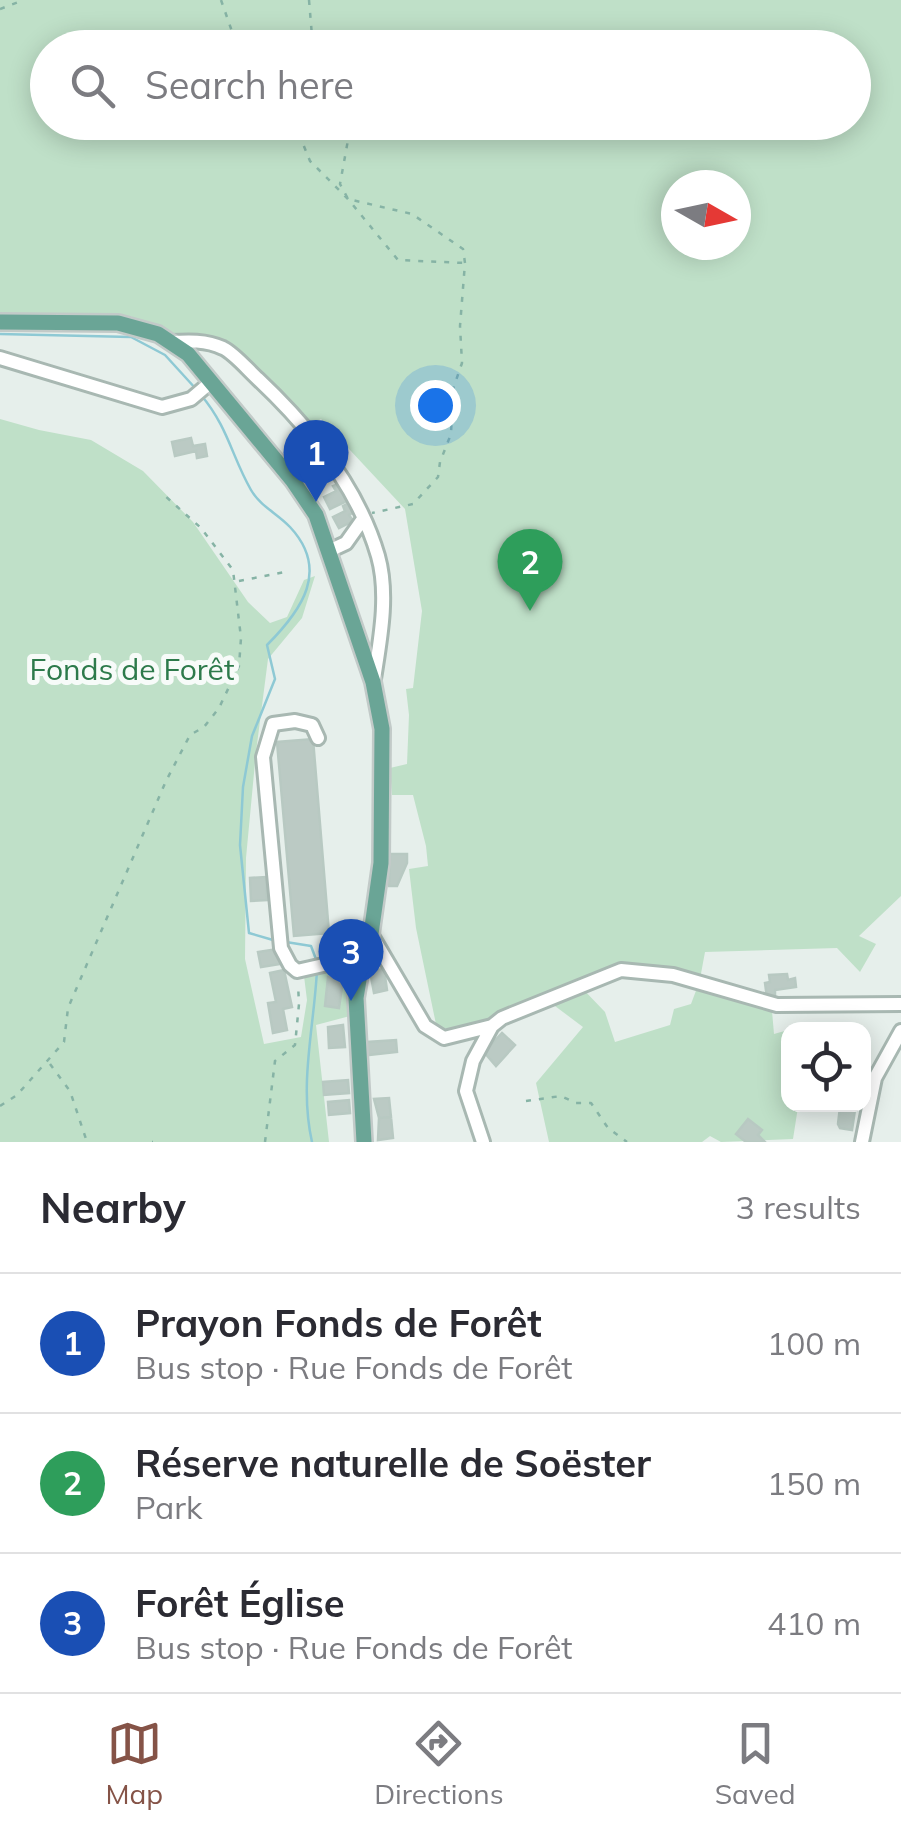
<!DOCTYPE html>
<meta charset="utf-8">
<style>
body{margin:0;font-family:Mulish,sans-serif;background:#f2f2f3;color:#2b2b33}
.controls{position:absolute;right:30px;bottom:30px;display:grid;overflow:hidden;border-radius:20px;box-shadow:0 5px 25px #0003}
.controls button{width:90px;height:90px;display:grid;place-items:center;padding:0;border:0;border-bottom:2px solid #e1e1e2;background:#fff;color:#2b2b33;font:50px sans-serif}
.compass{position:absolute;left:661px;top:170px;width:90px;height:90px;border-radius:50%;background:#fff;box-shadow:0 5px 25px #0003;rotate:99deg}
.you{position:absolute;left:435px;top:405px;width:35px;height:35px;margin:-25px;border:8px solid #fff;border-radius:50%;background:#1a73e8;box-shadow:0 0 0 15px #1a73e833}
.badge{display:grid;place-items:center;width:65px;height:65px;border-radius:50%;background:#855347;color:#fff;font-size:32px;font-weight:700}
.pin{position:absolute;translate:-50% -82px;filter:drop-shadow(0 2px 5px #0008)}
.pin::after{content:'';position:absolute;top:52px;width:35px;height:30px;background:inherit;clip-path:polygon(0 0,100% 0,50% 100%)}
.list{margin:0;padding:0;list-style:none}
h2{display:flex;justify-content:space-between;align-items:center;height:130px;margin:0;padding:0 40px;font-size:42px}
h2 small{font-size:32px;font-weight:400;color:#7c7c81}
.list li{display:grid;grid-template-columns:65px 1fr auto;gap:30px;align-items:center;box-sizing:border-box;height:140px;padding:0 40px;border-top:2px solid #e1e1e2}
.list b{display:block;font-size:38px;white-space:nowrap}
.list p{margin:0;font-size:32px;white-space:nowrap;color:#7c7c81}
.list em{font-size:32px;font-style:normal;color:#7c7c81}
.icon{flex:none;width:55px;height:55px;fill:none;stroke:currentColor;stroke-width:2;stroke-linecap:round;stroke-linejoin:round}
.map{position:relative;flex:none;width:901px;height:1142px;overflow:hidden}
.search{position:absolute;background:#fff;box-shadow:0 5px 25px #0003;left:30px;right:30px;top:30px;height:110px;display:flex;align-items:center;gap:25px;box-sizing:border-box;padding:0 35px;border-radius:55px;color:#7c7c81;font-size:38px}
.sheet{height:550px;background:#fff}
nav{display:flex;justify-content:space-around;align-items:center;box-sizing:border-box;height:140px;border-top:2px solid #e1e1e2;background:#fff;font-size:28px;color:#7c7c81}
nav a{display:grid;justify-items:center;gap:5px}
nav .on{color:#855347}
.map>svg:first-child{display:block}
.green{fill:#bfe0c8;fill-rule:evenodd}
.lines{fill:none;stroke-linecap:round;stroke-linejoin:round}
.stream{stroke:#8ec9d4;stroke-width:2.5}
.building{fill:#bbcac4;stroke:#b8c9c2;stroke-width:2.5}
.minor-casing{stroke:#a8b8b2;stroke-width:18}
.major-casing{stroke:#c2cac8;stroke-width:20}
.path{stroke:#86b3a5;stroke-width:2.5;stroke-dasharray:5 8;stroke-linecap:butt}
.minor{stroke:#fff;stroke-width:12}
.major{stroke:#6aa596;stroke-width:15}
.labels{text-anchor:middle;stroke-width:10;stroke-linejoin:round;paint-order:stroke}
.park-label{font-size:30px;fill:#2d7a4b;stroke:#f7fbf9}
</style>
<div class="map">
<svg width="901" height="1142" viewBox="0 0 901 1142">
<rect width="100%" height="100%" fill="#e6efeb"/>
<path class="green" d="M0 0H901V896L859 936 876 944 860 972 837 948 705 952 700 979 617 972 476 1027 437 1029 416 928 409 869 428 866 426 846 413 795H392L390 768 407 764 409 715 406 689 413 688 422 611 405 509 321 419 308 426 225 346 180 336 130 316 0 315ZM48 48H854V122H48ZM676 185H736V245H676Z
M0 419 39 430 91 440 143 471 193 522 248 602 270 623 287 617 304 580 315 576 302 618 268 659 256 752 246 858 245 959 264 1044 301 1037 307 1000 304 976 355 964 350 1016 316 1025 329 1142H0Z
M581 987 605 1012 615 1042 670 1025 674 1009 691 1004 697 988 772 1011 774 1034 788 1030V1104L805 1105 798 1107 793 1139 721 1142 710 1136 702 1142H549L536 1083 583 1027 551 1003Z"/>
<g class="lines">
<path class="stream" d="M0 334 131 337 165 355 196 389
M201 395C228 427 232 457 251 490 261 507 277 513 290 527 330 570 302 610 267 645L275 679 252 736 243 787 240 845 249 933 273 940
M286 942 311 946 317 962
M312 1142C299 1084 314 1028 317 970"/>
</g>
<path class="building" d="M191 438 193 446 205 444 207 456 197 458 196 451 175 456 172 442Z
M340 483 349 500 330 509 324 497 336 491 333 486Z
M349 503 354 512 349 515 353 521 339 528 333 517 345 511 343 506Z
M313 739 329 933 294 936 277 742Z
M390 854H407V863L397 886H389Z
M266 877 267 900 251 901 250 878Z
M278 949 280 964 261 967 258 952Z
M384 969 387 990 374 993 370 971Z
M284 970 292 1007 283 1009 287 1030 273 1033 268 1003 276 1002 270 973Z
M787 974 788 980 795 978 796 987 775 990V998H767L765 983 770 982 769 975Z
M328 977 343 979 339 1008 325 1006Z
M343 1025 345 1047 329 1048 328 1027Z
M502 1033 515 1045 496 1066 484 1052Z
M396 1040 397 1052 368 1055 367 1042Z
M348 1080 349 1093 324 1095 323 1082Z
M389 1098 391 1117 379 1118 374 1099Z
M349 1100 350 1113 329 1115 328 1102Z
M840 1107 855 1110 852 1130 840 1128 838 1124Z
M391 1117 393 1138 378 1140 379 1118Z
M748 1119 762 1130 758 1135 765 1142H746L736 1134Z"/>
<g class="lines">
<defs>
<path id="minor" d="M170 342C188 341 206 340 223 348 235 354 247 369 258 379 309 427 358 487 378 556 389 595 380 640 374 679
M0 358 162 407 191 399 211 382
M331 550 346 543 363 519
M318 738 312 725 295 721 273 724 263 757 281 948 290 965 297 971 363 956
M371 934 425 1026 444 1038 492 1026 502 1018 621 970 673 975 777 1005 901 1004
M483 1142 466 1091 473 1061 492 1026
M862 1142 875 1078 901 1031"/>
<path id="major" d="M0 322 118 323 158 334 188 354 293 481 316 515 373 682 382 729 381 863 371 934 363 956 356 998 364 1142"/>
</defs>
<use href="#minor" class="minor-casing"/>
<use href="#major" class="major-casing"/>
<path class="path" d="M221 0 235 40 233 48
M309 0 313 48
M0 9 24 0
M294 122 310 161 348 199 398 260 465 263
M341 122 350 129 340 184 348 199 412 214 463 249 465 263 460 326 462 363 453 389 451 434 440 462 438 477 413 504 372 513
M239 581 290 571
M50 1064 70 1091 87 1142
M526 1101 561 1096 576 1103H591L608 1128 627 1142
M0 1106 17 1095 64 1042 68 1008 166 781 190 735 204 727 219 708 239 666 241 638 233 570 201 528 164 495
M152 1142H153
M265 1142 275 1061 295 1045 299 1004 298 984"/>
<use href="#minor" class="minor"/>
<use href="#major" class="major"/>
</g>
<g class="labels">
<g class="park-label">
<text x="132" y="680">Fonds de Forêt</text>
</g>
</g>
</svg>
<div class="controls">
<button><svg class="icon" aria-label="locate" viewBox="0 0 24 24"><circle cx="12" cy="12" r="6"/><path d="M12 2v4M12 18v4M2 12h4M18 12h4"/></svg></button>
</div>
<svg class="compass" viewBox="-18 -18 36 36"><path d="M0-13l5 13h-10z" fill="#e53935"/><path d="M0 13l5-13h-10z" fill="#7c7c81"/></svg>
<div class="you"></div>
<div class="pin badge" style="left:316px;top:502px;background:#1a4fb4">1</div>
<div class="pin badge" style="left:530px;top:611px;background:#2e9e5b">2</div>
<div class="pin badge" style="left:351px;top:1001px;background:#1a4fb4">3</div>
<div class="search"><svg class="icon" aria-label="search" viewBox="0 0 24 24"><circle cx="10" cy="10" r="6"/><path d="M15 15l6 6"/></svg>Search here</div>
</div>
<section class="sheet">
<h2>Nearby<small>3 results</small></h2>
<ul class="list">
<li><span class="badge" style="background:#1a4fb4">1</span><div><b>Prayon Fonds de Forêt</b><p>Bus stop · Rue Fonds de Forêt</p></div><em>100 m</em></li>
<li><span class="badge" style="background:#2e9e5b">2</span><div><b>Réserve naturelle de Soëster</b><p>Park</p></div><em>150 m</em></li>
<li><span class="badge" style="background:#1a4fb4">3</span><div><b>Forêt Église</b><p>Bus stop · Rue Fonds de Forêt</p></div><em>410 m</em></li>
</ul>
</section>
<nav>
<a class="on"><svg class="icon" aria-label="map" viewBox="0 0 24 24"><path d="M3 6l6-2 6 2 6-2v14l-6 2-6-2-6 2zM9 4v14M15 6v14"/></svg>Map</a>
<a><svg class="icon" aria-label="directions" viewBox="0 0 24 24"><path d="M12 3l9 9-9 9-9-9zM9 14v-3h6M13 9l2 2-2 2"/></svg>Directions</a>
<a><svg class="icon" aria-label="saved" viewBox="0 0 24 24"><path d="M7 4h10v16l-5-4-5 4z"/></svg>Saved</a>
</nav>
